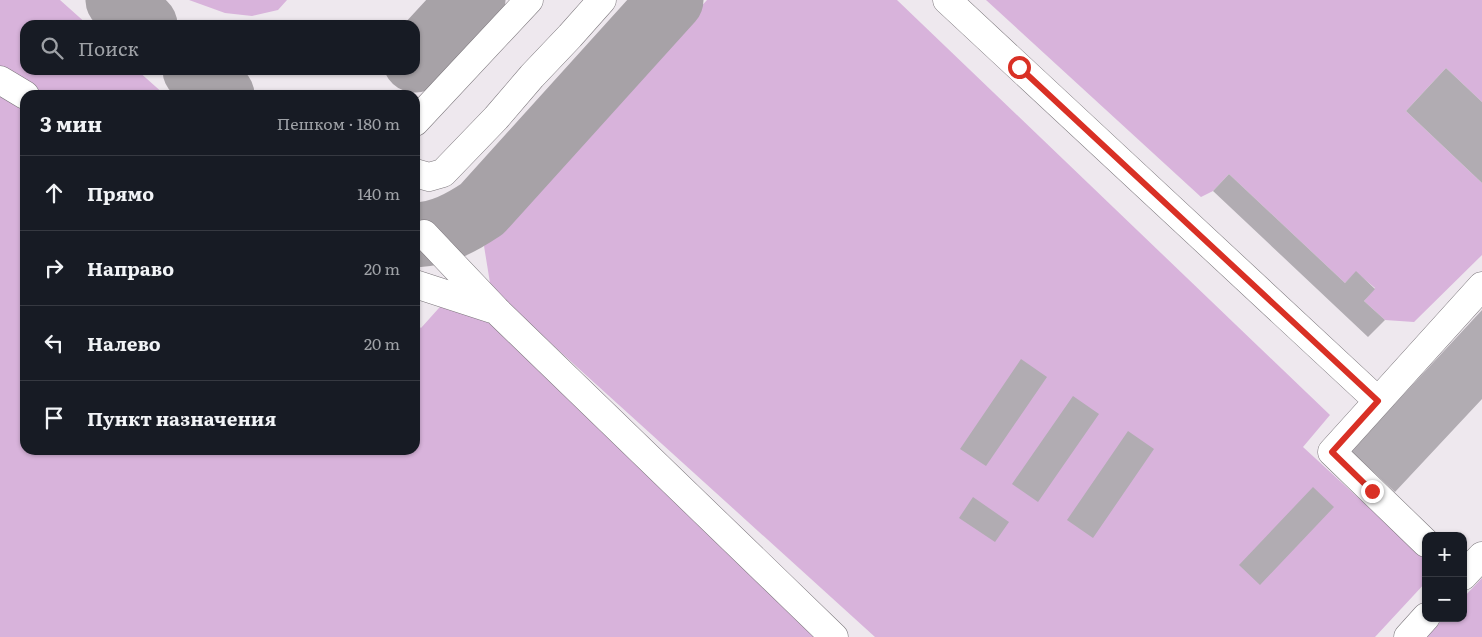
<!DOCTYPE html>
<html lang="ru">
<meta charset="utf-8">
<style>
body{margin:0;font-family:Literata,serif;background:#20242c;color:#f1f3f6}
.controls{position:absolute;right:15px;bottom:15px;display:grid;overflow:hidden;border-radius:10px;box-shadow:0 1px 4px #0004}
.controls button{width:45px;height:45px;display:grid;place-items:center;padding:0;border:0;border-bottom:1px solid #363941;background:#171b24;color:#f1f3f6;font:25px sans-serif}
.stop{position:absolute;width:15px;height:15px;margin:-11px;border:4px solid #d93025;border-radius:50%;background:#fff}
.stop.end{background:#d93025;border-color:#fff;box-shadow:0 1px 5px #0008}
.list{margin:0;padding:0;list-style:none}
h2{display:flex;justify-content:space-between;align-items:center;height:65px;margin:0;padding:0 20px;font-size:21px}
h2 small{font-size:16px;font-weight:400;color:#9ea1a6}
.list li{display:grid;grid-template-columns:32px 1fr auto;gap:15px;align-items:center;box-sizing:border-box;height:75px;padding:0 20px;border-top:1px solid #363941}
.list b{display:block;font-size:19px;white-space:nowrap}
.list em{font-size:16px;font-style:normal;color:#9ea1a6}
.icon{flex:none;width:28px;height:28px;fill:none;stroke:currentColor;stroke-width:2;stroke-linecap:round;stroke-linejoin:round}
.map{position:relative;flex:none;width:1482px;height:637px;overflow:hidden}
.search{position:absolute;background:#171b24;box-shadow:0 1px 4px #0004;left:20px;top:20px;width:400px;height:55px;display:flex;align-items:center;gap:12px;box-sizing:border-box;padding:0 18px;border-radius:15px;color:#9ea1a6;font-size:19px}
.panel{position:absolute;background:#171b24;box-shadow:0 1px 4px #0004;left:20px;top:90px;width:400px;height:365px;border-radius:15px}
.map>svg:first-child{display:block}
.green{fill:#d8b3db}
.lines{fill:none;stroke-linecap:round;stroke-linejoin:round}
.taxiway{stroke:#a7a2a7;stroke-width:65}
.building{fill:#b1acb2}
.minor-casing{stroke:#7c777c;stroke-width:29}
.minor{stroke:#fff;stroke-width:28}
.route{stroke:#d93025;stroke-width:6}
</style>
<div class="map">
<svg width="1482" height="637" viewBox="0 0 1482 637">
<rect width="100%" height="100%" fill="#eee8ee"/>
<path class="green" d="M0 0H60L88 25H25V70H137L165 95H25V450H415V323L421 328 456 289 818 637H0Z
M189 0H287L278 10 252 16 225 13Z
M707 0H897L1330 415 1303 447 1426 560V582L1375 637H875L491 289 484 246Z
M986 0H1482V102L1446 68 1406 111 1482 183V255L1414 322 1385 320 1364 301 1375 288 1356 272 1345 283 1229 174 1213 191 1201 197Z
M1482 578V637H1427L1444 618H1463V598Z"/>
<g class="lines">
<path class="taxiway" d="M118 0 145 25
M415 60 451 21 473 0
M195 70 222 95
M415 235C441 234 461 223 482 209L671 0"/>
</g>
<path class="building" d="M1446 68 1482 102V183L1406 111Z
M1229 174 1345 283 1356 271 1375 289 1364 301 1385 320 1368 337 1213 191Z
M1482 310V399L1395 492 1351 451Z
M1021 359 1047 377 986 466 960 449Z
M1073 396 1099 414 1038 502 1012 484Z
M1128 431 1154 449 1093 538 1067 520Z
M1313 487 1334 507 1260 585 1239 565Z
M973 497 1009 522 995 542 959 518Z"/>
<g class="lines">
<defs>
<path id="minor" d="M947 0 1378 401
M0 80 25 95
M415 122 529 0
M415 173 429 177 443 173 496 118 532 76 570 36 602 0
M424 234 496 310 834 637
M415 284 492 309
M1426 543 1332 452 1482 286
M1463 576 1482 556
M1408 637 1426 617"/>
</defs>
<use href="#minor" class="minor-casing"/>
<use href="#minor" class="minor"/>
</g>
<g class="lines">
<path class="route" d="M1019 67 1378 401 1332 452 1372 491"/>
</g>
</svg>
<div class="controls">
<button>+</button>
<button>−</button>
</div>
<div class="stop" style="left:1019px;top:67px"></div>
<div class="stop end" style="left:1372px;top:491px"></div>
<div class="search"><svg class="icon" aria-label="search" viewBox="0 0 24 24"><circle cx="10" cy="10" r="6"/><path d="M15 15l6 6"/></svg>Поиск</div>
<section class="panel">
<h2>3 мин<small>Пешком · 180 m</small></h2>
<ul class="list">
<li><svg class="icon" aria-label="ahead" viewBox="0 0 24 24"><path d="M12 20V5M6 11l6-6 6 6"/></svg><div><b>Прямо</b></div><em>140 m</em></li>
<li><svg class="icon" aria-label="right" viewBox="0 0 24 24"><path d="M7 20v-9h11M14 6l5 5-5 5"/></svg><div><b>Направо</b></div><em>20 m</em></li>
<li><svg class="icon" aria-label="left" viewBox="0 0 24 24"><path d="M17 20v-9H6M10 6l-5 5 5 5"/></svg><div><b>Налево</b></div><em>20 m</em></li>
<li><svg class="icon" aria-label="arrive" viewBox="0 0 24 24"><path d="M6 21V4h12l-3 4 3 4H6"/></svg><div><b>Пункт назначения</b></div></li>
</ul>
</section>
</div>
